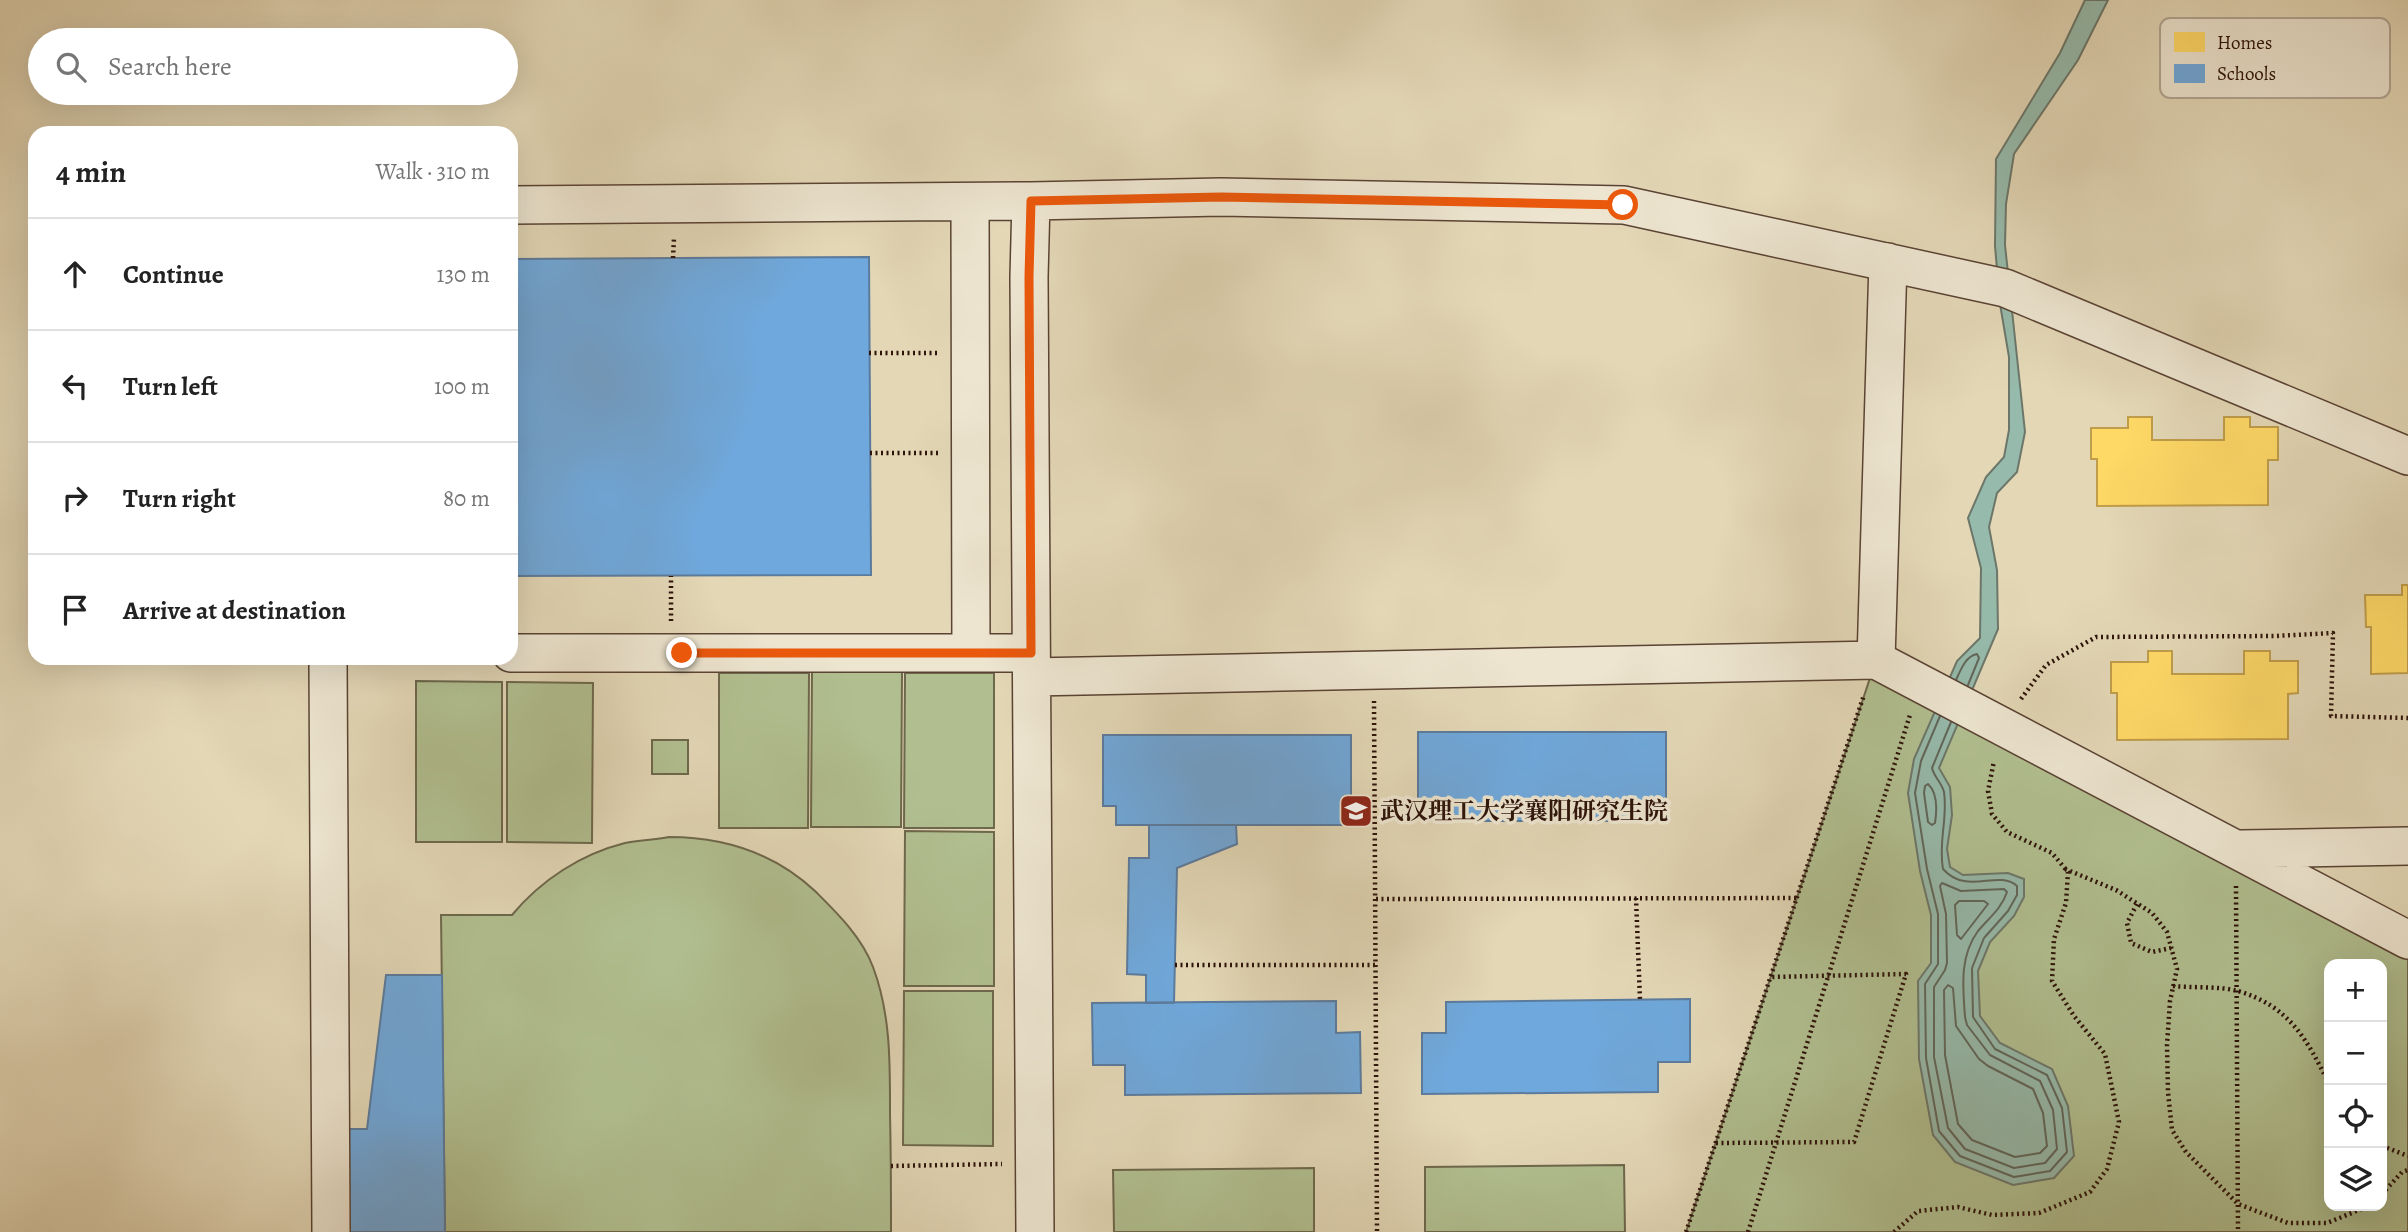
<!DOCTYPE html>
<meta charset="utf-8">
<style>
body{margin:0;font-family:Alegreya,"Noto Serif SC",serif;background:#f2f2f2;color:#222}
.controls{position:absolute;right:21px;bottom:21px;display:grid;overflow:hidden;border-radius:14px;box-shadow:0 7px 28px #0002}
.controls button{width:63px;height:63px;display:grid;place-items:center;padding:0;border:0;border-bottom:2px solid #e0e0e0;background:#fff;color:#222;font:35px sans-serif}
.stop{position:absolute;width:21px;height:21px;margin:-16px;border:5px solid #ea580c;border-radius:50%;background:#fff}
.stop.end{background:#ea580c;border-color:#fff;box-shadow:0 2px 7px #0008}
.list{margin:0;padding:0;list-style:none}
h2{display:flex;justify-content:space-between;align-items:center;height:91px;margin:0;padding:0 28px;font-size:30px}
h2 small{font-size:23px;font-weight:400;color:#767676}
.list li{display:grid;grid-template-columns:46px 1fr auto;gap:21px;align-items:center;box-sizing:border-box;height:112px;padding:0 28px;border-top:2px solid #e0e0e0}
.list b{display:block;font-size:26px;white-space:nowrap}
.list em{font-size:23px;font-style:normal;color:#767676}
.icon{flex:none;width:38px;height:38px;fill:none;stroke:currentColor;stroke-width:2;stroke-linecap:round;stroke-linejoin:round}
.map{position:relative;flex:none;width:2408px;height:1232px;overflow:hidden}
.search{position:absolute;background:#fff;box-shadow:0 7px 28px #0002;left:28px;top:28px;width:490px;height:77px;display:flex;align-items:center;gap:18px;box-sizing:border-box;padding:0 24px;border-radius:38px;color:#767676;font-size:26px}
.panel{position:absolute;background:#fff;box-shadow:0 7px 28px #0002;left:28px;top:126px;width:490px;height:539px;border-radius:21px}
.map>svg:first-child{display:block}
.green{fill:#b1bf90;stroke:#6e684c;stroke-width:2;fill-rule:evenodd}
.water{fill:#96baab;stroke:#6c776a;stroke-width:2}
.homes{fill:#ffd966;stroke:#c09d4a;stroke-width:2}
.schools{fill:#6fa8dc;stroke:#5b7b9d;stroke-width:2}
.lines{fill:none;stroke-linecap:round;stroke-linejoin:round}
.shore{stroke:#61665a;stroke-width:2}
.minor-casing{stroke:#5a4334;stroke-width:40}
.path{stroke:#2c1209;stroke-width:4.5;stroke-dasharray:2 3.5;stroke-linecap:butt}
.minor{stroke:#ede5d0;stroke-width:37}
.route{stroke:#ea580c;stroke-width:9}
.labels{text-anchor:middle;stroke-width:7;stroke-linejoin:round;paint-order:stroke}
.poi-label{font-size:24px;font-weight:bold;fill:#2c1209;stroke:#ede5d0;text-anchor:start}
.key{fill:#ede5d0;stroke:#b3a694;stroke-width:2}
.key-label{font-size:19px;fill:#2c1209}
</style>
<div class="map">
<svg width="2408" height="1232" viewBox="0 0 2408 1232">
<rect width="100%" height="100%" fill="#e3d7b6"/>
<filter id="stains"><feTurbulence type="fractalNoise" baseFrequency=".00286" numOctaves="4"/><feColorMatrix values="0 0 0 0 .2 0 0 0 0 .09 0 0 0 0 .02 0 0 0 .5 -.17"/></filter>
<radialGradient id="worn" r=".72"><stop offset=".6" stop-color="#630" stop-opacity="0"/><stop offset="1" stop-color="#630" stop-opacity=".3"/></radialGradient>
<path class="green" d="M1876 660 2408 940V1232H1686ZM2329 964H2382V1206H2329Z
M812 672H902L901 827H811Z
M719 673H809L808 828H719Z
M905 673H994V828H904Z
M416 681 502 682V842H416Z
M507 682 593 683 592 843 507 842Z
M652 740H688V774H652Z
M905 831 994 832V986H904Z
M669 837C724 837 774 853 815 891 837 913 862 937 873 967 891 1015 890 1064 890 1114 891 1154 891 1193 891 1232H445L441 915H512C541 880 581 854 625 843 640 840 655 840 669 837Z
M904 991H993V1146L903 1145Z
M1624 1165 1625 1232H1425V1167Z
M1314 1168V1232H1114L1113 1170Z"/>
<path class="water" d="M2085 0H2108L2078 60 2014 154 2006 204 2005 245 2025 432 2017 472 1997 493 1989 527 1997 570 1998 629 1939 768 1950 787 1952 815 1947 849 1950 867 1963 875 2008 873 2024 879V897L2014 916 1990 942 1978 971 1980 1016 2000 1043 2052 1069 2068 1106 2074 1156 2054 1178 2013 1185 1955 1162 1933 1135 1919 1059 1918 981 1931 963V915L1920 871 1908 793 1914 759 1957 661 1980 638 1981 568 1968 518 1986 477 2004 457 2009 430V357L2000 304 1995 246 1996 159 2060 53Z"/>
<path class="homes" d="M2128 417H2152V440H2224V417H2250V427H2278V460H2268V505L2097 506V459H2091V428H2128Z
M2402 585H2408V673L2371 674V627H2366L2365 595H2402Z
M2148 651H2172V674H2244V651H2270V661H2298V693L2288 694V739L2117 740V693H2111V662H2148Z"/>
<path class="schools" d="M869 257 871 575 511 576V259Z
M1418 732H1666V821H1431V803H1418Z
M1103 735H1351V825H1116V806H1103Z
M1149 825H1236L1237 844 1177 868 1174 1003H1146V975L1127 974 1129 858H1149Z
M386 975H442L445 1232H344L348 1129H367Z
M1690 999V1062H1658V1092L1422 1094V1033H1446V1002Z
M1336 1001V1033L1360 1032 1361 1093 1125 1095V1065H1093L1092 1003Z"/>
<g class="lines">
<path class="shore" d="M1956 680C1961 669 1966 656 1977 654L1979 658 1968 685
M1940 716 1921 761 1915 793 1927 869 1938 914V964L1925 984 1926 1058 1939 1131 1960 1156 2014 1177 2050 1171 2067 1152 2062 1108 2047 1075 1995 1049 1973 1017 1972 968 1984 938 2008 911 2017 895V886C1998 869 1967 896 1943 869 1938 842 1948 819 1944 792 1942 783 1934 777 1932 768L1951 722
M1928 784C1938 793 1937 810 1935 823L1932 825 1928 822 1924 793 1925 786Z
M1942 883 1961 891 2004 889 2007 892C2002 908 1989 918 1978 931 1959 957 1963 987 1965 1017L1967 1025 1990 1055 2040 1081 2053 1110 2057 1149 2045 1163 2014 1168 1965 1149 1948 1128 1934 1057V987L1945 970 1947 963 1946 914 1940 886Z
M1959 901H1984L1988 904 1961 939 1957 935 1955 905Z
M1948 985 1953 988 1956 1026 1979 1059 1988 1066 2033 1089 2043 1113 2047 1146 2040 1153 2015 1157 1972 1140 1958 1124 1945 1055 1944 990Z"/>
<defs>
<path id="minor" d="M970 202 971 653
M511 205 1031 201
M511 653H1031
M328 658 331 1232
M1876 660 1888 262
M1032 677 1876 660 2408 940
M2241 849 2408 846
M1035 1232 1029 277 1031 201 1221 197 1624 205 2005 288 2408 456"/>
</defs>
<use href="#minor" class="minor-casing"/>
<path class="path" d="M673 258 674 238
M869 353H938
M870 453H939
M671 621V576
M2021 699 2046 665 2096 637 2275 636 2333 633 2331 716 2408 718
M1374 701 1377 1232
M2065 869 2116 890 2152 913 2167 932 2177 969 2170 1001 2167 1045 2168 1092 2172 1130 2186 1152 2238 1204 2288 1223H2327L2369 1206
M2236 886 2238 1232
M1636 898 1640 1000
M1376 899 1797 898
M2137 904 2127 923 2131 943 2152 952 2171 948
M1175 965H1376
M2173 986C2193 988 2219 986 2238 991 2289 1006 2307 1039 2329 1084
M1716 1143 1854 1142 1906 974 1771 977
M2382 1146 2408 1156
M891 1166 1002 1164
M2382 1194 2402 1172 2408 1170
M1686 1232 1864 695
M1748 1232 1910 715
M1894 1232 1918 1211 1958 1207 1992 1215 2039 1213 2090 1192 2107 1169 2119 1122 2105 1054 2074 1016 2052 981 2054 939 2066 903 2068 872 2052 853 2007 832 1992 814 1988 791 1994 761"/>
<use href="#minor" class="minor"/>
</g>
<g class="lines">
<path class="route" d="M682 653H1031L1029 277 1031 201 1221 197 1623 205"/>
</g>
<defs>
<symbol id="university-square" viewBox="-11 -11 22 22"><rect x="-9" y="-9" width="18" height="18" rx="4" fill="#8f2418" stroke="#ede5d0"/><path d="M0-5L7-2L0 1L-7-2ZM-4 1L0 2.5L4 1V4Q0 6-4 4Z" fill="#fff"/></symbol>
</defs>
<g fill-rule="evenodd">
<use href="#university-square" x="1337" y="792" width="38" height="38"/>
</g>
<g class="labels">
<g class="poi-label">
<text x="1380" y="819">武汉理工大学襄阳研究生院</text>
</g>
</g>
<rect x="2160" y="18" width="230" height="80" rx="10" class="key"/>
<rect x="2174" y="32" width="31" height="20" fill="#ffd966"/>
<rect x="2174" y="64" width="31" height="19" fill="#6fa8dc"/>
<g class="key-label">
<text x="2217" y="49">Homes</text>
<text x="2217" y="80">Schools</text>
</g>
<rect width="100%" height="100%" filter="url(#stains)"/>
<rect width="100%" height="100%" fill="url(#worn)"/>
</svg>
<div class="controls">
<button>+</button>
<button>−</button>
<button><svg class="icon" aria-label="locate" viewBox="0 0 24 24"><circle cx="12" cy="12" r="6"/><path d="M12 2v4M12 18v4M2 12h4M18 12h4"/></svg></button>
<button><svg class="icon" aria-label="layers" viewBox="0 0 24 24"><path d="M12 4l9 5-9 5-9-5zM3 14l9 5 9-5"/></svg></button>
</div>
<div class="stop" style="left:1623px;top:205px"></div>
<div class="stop end" style="left:682px;top:653px"></div>
<div class="search"><svg class="icon" aria-label="search" viewBox="0 0 24 24"><circle cx="10" cy="10" r="6"/><path d="M15 15l6 6"/></svg>Search here</div>
<section class="panel">
<h2>4 min<small>Walk · 310 m</small></h2>
<ul class="list">
<li><svg class="icon" aria-label="ahead" viewBox="0 0 24 24"><path d="M12 20V5M6 11l6-6 6 6"/></svg><div><b>Continue</b></div><em>130 m</em></li>
<li><svg class="icon" aria-label="left" viewBox="0 0 24 24"><path d="M17 20v-9H6M10 6l-5 5 5 5"/></svg><div><b>Turn left</b></div><em>100 m</em></li>
<li><svg class="icon" aria-label="right" viewBox="0 0 24 24"><path d="M7 20v-9h11M14 6l5 5-5 5"/></svg><div><b>Turn right</b></div><em>80 m</em></li>
<li><svg class="icon" aria-label="arrive" viewBox="0 0 24 24"><path d="M6 21V4h12l-3 4 3 4H6"/></svg><div><b>Arrive at destination</b></div></li>
</ul>
</section>
</div>
